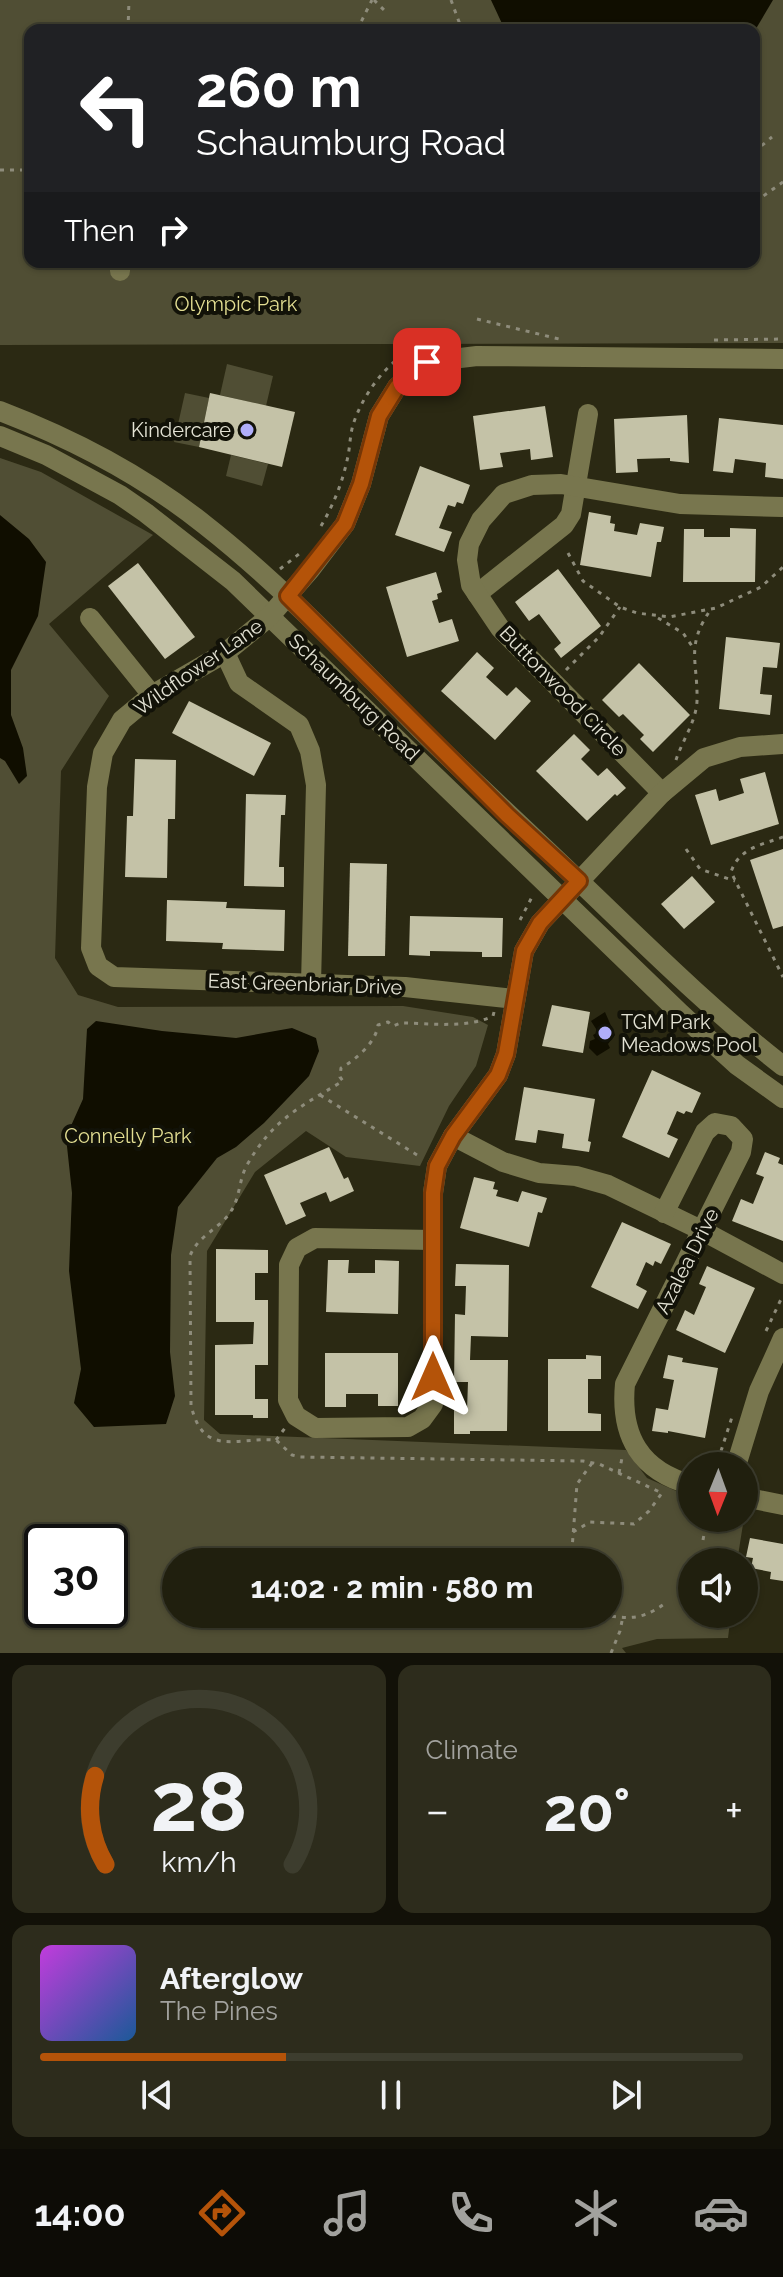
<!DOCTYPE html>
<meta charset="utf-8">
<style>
body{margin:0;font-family:Raleway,sans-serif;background:#2d2c1c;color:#f1f3f6;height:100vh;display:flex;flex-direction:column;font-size:30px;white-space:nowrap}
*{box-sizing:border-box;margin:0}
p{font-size:26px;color:#a2a29e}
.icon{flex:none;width:44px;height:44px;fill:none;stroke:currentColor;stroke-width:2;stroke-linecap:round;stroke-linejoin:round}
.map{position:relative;height:1653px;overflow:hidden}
.details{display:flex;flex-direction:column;gap:12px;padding:12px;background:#121108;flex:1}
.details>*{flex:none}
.hud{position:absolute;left:24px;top:24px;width:736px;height:244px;border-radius:16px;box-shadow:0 2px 6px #0004,0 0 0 2px #3d3d2e;background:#202124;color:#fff;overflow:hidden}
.needle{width:52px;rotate:181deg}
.controls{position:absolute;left:678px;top:1452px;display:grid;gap:16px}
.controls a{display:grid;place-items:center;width:80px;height:80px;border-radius:50%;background:#201f0e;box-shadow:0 2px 6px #0004,0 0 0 2px #3d3d2e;font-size:40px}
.speed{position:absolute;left:24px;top:1524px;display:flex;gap:16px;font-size:40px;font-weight:700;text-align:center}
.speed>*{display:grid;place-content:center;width:104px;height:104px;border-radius:50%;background:#201f0e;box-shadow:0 2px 6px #0004,0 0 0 2px #3d3d2e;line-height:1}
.speed .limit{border:4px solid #111;border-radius:12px;background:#fff;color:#111}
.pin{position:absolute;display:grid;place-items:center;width:68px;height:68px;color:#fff;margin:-34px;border-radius:16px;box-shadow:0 4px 12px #0006}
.me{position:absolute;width:88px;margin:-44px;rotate:0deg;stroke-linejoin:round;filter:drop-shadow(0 0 6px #0008)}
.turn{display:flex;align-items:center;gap:28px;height:168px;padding:0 40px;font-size:36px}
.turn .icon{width:104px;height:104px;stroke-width:2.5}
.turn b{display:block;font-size:56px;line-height:68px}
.then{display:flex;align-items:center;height:76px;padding:0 40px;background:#0003;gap:16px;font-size:30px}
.big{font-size:60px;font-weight:700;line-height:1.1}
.details .widget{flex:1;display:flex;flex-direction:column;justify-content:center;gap:12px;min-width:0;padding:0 28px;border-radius:16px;background:#2d2c1c}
.details .dial{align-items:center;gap:0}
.dial svg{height:208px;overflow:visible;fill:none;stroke:#3d3d2e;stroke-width:7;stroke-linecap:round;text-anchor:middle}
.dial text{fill:#f1f3f6;stroke:none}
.song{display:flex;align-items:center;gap:24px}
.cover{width:96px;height:96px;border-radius:12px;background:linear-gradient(135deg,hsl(290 70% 55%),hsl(210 70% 35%))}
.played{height:8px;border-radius:4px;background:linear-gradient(90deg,#b45309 35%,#3d3d2e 35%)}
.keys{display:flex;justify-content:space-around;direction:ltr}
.heat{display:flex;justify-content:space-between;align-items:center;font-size:44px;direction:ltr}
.details .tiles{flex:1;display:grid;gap:12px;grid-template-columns:1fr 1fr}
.widget:last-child{grid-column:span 2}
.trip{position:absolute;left:162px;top:1548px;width:460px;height:80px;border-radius:40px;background:#201f0e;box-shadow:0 2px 6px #0004,0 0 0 2px #3d3d2e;font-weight:700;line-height:80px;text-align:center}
.tabs{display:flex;height:128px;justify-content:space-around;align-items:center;background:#0d0c06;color:#a2a29e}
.tabs .icon{width:56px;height:56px}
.tabs .selected{color:#b45309}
.tabs b{font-size:36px;color:#f1f3f6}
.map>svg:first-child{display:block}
.green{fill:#504e34;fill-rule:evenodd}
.water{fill:#100e00}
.building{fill:#c4c2a7}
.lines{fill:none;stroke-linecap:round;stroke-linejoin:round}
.path{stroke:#8e8c7b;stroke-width:3;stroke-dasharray:4 6;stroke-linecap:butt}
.minor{stroke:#78764e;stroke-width:20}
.route-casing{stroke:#753606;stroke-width:20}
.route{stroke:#b45309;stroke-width:14}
.poi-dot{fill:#b0aefa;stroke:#121208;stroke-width:3}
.labels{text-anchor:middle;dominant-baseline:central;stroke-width:8;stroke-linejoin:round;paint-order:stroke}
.park-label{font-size:20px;fill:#e3de92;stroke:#121208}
.poi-label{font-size:20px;fill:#e3e2d4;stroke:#121208;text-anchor:end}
.street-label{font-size:20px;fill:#e3e2d4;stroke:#121208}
</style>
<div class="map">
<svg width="783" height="1653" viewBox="0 0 783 1653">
<rect width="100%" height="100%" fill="#2b2913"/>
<!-- green -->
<g class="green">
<path d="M 0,0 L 783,0 L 783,343 L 0,345 ZM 30,30 L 754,30 L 754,262 L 30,262 Z"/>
<polygon points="227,364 273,376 266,406 220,395"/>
<polygon points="185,393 209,398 199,447 174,442"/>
<polygon points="231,455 268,464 262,486 226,476"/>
<path d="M 0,458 L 41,472 L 153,535 L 49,624 L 109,696 L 61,771 L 55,958 L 78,995 L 118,1007 L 403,1006 L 473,1017 L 488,1025 L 476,1066 L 449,1106 L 420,1166 L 346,1157 L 306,1131 L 255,1172 L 207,1251 L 204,1420 L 220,1434 L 626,1450 L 647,1478 L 692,1498 L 692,1518 L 744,1518 L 737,1562 L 692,1562 L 692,1614 L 731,1614 L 728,1638 L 657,1639 L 622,1648 L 626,1653 L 0,1653 ZM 42,1542 L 110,1542 L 110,1610 L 42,1610 ZM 176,1562 L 608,1562 L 608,1614 L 176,1614 Z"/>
</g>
<!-- water -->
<g class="water">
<polygon points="491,0 773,0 754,32 505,30"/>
<polygon points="0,515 29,539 46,562 38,616 11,670 11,715 23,748 27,776 19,784 5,761 0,758"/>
<polygon points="605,1012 615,1035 608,1044 610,1048 597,1056 589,1048 590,1041 595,1039 593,1035 598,1032 591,1021"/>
<polygon points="96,1021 162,1031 236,1038 292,1028 316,1038 319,1051 309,1076 264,1123 236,1147 217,1158 178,1207 171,1255 170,1352 175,1396 166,1424 94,1427 74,1403 81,1369 69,1271 72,1193 66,1137 83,1099 87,1029"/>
</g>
<!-- building -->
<g class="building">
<polygon points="210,393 295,412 282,467 199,447"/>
<polygon points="545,406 553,457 531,460 530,449 500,453 503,467 480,470 473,416"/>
<polygon points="687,415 689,463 670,461 670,458 637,459 638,472 616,473 614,419"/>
<polygon points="719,418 783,425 783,479 765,477 766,463 735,459 733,473 713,471"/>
<polygon points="420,466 470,485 463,504 457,502 455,507 448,505 439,528 452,532 444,552 395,535"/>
<polygon points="589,512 611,516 610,523 615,524 614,531 637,535 640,523 664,527 661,542 657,542 651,577 580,565"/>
<polygon points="730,528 756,529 755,582 683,582 684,529 704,529 704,537 730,537"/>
<polygon points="138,563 195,637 165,659 108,586"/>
<polygon points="558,569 601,626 561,658 554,649 561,643 539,614 529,621 515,602"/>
<polygon points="436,572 442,592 437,594 438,599 432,601 439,623 452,619 459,641 407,657 386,587"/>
<polygon points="726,637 780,643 777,668 763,667 760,694 772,695 770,715 719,709"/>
<polygon points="477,652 494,668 486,677 507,696 516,687 531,701 495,740 441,691"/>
<polygon points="639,663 690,715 653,752 640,739 644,735 623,714 619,717 602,700"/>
<polygon points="189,701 271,743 254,776 172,733"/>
<polygon points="574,734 590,750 581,759 598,776 607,768 626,788 617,796 615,794 587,821 536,771"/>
<polygon points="135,759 176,760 175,819 168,819 167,878 125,877 127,816 133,816"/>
<polygon points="765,772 779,824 711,845 695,795 716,789 719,801 744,793 740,779"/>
<polygon points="246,794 286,795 285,815 281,815 279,867 284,867 284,887 244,886"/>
<polygon points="783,849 783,926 773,929 750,860"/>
<polygon points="350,863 387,864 385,956 348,956"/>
<polygon points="692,876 715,902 684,929 661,904"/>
<polygon points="167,900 227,902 226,908 285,910 284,951 222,949 223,943 166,941"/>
<polygon points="410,916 503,918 502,957 482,957 482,952 430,951 430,956 409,955"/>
<polygon points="552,1005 590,1012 583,1053 542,1046"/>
<polygon points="652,1070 701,1093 692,1113 686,1111 684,1114 677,1111 667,1134 678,1139 669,1158 622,1137"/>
<polygon points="524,1087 595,1099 588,1141 591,1142 589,1152 562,1148 564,1134 538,1130 536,1143 515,1140"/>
<polygon points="329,1147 344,1179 348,1177 354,1191 330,1202 326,1192 300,1203 306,1216 286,1225 264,1175"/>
<polygon points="765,1152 780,1158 778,1163 783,1165 783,1241 732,1221 741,1199 753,1204 764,1177 756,1174"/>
<polygon points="474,1177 495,1182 493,1189 498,1190 496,1196 518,1202 522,1191 547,1198 542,1213 538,1212 529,1247 460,1228"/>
<polygon points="622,1222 671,1244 661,1264 655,1261 653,1266 646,1262 636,1285 647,1291 638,1309 591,1287"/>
<polygon points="216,1249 268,1250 268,1273 255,1273 255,1300 268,1300 268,1365 255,1365 255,1399 268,1399 268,1418 253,1418 253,1415 215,1415 215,1345 253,1344 254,1322 216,1322"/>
<polygon points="328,1260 349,1260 348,1273 375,1273 375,1260 399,1261 398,1314 326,1312"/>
<polygon points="456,1264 509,1265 508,1337 471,1336 470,1360 508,1360 507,1431 470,1431 470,1434 454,1434 454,1409 467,1410 468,1382 454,1382 455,1314 465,1315 466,1286 455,1286"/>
<polygon points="707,1266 755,1288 725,1353 676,1330 685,1310 694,1315 706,1287 699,1284"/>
<polygon points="325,1353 398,1353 398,1406 378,1406 378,1394 346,1394 346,1407 325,1407"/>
<polygon points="586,1355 601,1356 601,1379 588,1379 588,1413 601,1414 601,1431 548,1431 548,1359 586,1359"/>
<polygon points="668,1355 683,1358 682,1362 718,1368 705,1438 668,1431 668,1433 652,1431 656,1408 668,1410 674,1380 663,1378"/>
<polygon points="750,1538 783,1544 783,1581 770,1579 771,1572 751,1568 753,1558 746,1557"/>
</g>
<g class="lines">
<!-- path -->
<g class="path">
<polyline points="374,0 386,12"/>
<polyline points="451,0 462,30"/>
<polyline points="128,30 129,0"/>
<polyline points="357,30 372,0"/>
<polyline points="754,152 772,137"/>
<polyline points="0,170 30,170"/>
<polyline points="754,198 762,197 783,182"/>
<polyline points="477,319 559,339"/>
<polyline points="714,340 783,339"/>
<path d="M 321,526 C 334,504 343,481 348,456 C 350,446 350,435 353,425 C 362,396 387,360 415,349"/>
<polyline points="568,553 583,581 620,607 637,613 669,617 716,608 761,587 783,567"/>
<polyline points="280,569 299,554"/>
<polyline points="658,618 683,633 694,649"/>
<polyline points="566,670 599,637 620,607"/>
<path d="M 676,760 C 682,741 696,722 697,701 C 698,660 685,647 711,609"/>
<path d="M 783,837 C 761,845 739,848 731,872 L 783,977"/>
<polyline points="686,849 700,869 735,881"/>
<polyline points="520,920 533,895"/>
<path d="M 494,1012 L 493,1016 C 466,1029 430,1023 401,1023 L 393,1026 L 388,1022 L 378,1025 C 376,1043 355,1060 341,1068 L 340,1077 L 343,1081 C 300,1107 273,1119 247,1165 C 239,1179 240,1198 231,1211 C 220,1229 198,1235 190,1256 L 191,1405 C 203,1458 236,1437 276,1440 L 292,1455 L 300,1457 L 583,1461 L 599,1464 L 662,1493"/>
<polyline points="320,1095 422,1158"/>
<polyline points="766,1331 783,1295"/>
<polyline points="276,1440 285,1428"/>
<polyline points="721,1451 732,1417"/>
<polyline points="619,1473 622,1458"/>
<polyline points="573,1532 590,1522 634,1524 649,1511 662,1493"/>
<polyline points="703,1540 707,1518"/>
<polyline points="571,1562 577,1484 592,1463"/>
<path d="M 592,1614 C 627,1617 637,1624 667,1602"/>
<polyline points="611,1653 620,1631 623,1616"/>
</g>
<!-- minor -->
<g class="minor">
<polyline points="120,271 120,262"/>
<path d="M 0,411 C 73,439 144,476 205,525 C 284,587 353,661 424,733 C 476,784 529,833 581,883 C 647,946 711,1010 783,1066"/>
<polyline points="0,436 46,455 120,495 146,513 233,581 681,1014 737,1065 783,1098"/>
<polyline points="477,594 564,525 571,514 588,414"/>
<polyline points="90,618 152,695"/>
<polyline points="225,653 239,683 299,725 310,751 316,785 311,983"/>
<polyline points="662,793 500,628 471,585 467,560 469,544 481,520 504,494 532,485 561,484 680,504 783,507"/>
<polyline points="515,999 405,987 114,977 98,966 91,948 97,787 103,753 122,720 152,695 225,653 269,617 310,570 345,524 361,484 379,416 397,387 427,362 477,356 783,359"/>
<polyline points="453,1136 503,1162 539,1173 576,1176 608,1185 703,1231 783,1274"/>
<path d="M 664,1213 L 705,1132 L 715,1123 L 731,1126 L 743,1139 L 741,1152 L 625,1384 C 620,1436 640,1471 692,1485"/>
<polyline points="433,1240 315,1238 297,1248 289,1265 288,1400 296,1416 315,1428 408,1427 422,1419 433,1404 433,1193 437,1166 453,1136 498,1075 506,1054 524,951 540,923 662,793 704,758 740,747 783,744"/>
<polyline points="736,1466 759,1391 783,1338"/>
<polyline points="744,1497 783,1505"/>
</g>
</g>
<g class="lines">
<!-- route casing -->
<g class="route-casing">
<polyline id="route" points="427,362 397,387 379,416 361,484 345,524 288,596 507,815 579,881 540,923 524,951 506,1054 498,1075 453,1136 437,1166 433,1193 433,1377"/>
</g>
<!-- route -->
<use href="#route" class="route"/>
</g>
<!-- markers -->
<g class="poi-dot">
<circle cx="247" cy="430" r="8"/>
<circle cx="605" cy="1033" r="8"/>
</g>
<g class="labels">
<!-- park labels -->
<g class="park-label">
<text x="236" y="304">Olympic Park</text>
<text x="128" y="1136">Connelly Park</text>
</g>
<!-- poi labels -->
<g class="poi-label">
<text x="231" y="430">Kindercare</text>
<text x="621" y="1022" text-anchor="start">TGM Park<tspan x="621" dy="23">Meadows Pool</tspan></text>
</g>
<!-- street labels -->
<g class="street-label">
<text transform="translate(198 667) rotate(-35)">Wildflower Lane</text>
<text transform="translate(563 691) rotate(46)">Buttonwood Circle</text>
<text transform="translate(354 697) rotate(44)">Schaumburg Road</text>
<text transform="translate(305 984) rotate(2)">East Greenbriar Drive</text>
<text transform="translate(687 1261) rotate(-63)">Azalea Drive</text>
</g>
</g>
</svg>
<div class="controls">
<a><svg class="needle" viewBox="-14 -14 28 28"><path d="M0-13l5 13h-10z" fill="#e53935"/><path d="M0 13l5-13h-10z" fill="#a2a29e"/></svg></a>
<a><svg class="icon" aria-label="sound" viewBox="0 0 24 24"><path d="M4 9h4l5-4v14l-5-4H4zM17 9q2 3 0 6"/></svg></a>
</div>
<div class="speed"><div class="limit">30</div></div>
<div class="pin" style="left:427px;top:362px;background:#d93025"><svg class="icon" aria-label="arrive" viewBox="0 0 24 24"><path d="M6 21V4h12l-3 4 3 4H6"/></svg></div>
<svg class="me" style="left:433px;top:1377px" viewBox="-20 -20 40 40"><path d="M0-17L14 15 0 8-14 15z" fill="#b45309" stroke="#fff" stroke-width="4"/></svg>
<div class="trip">14:02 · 2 min · 580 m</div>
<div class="hud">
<div class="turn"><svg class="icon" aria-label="left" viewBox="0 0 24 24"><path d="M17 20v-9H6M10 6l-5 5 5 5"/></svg><div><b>260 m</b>Schaumburg Road</div></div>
<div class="then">Then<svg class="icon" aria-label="right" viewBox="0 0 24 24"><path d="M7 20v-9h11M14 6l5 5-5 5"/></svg></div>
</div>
</div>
<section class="details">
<div class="tiles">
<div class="widget dial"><svg viewBox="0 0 100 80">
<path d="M14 69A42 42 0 1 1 86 69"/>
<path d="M14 69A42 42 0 0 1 10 35" stroke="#b45309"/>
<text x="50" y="56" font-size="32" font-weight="700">28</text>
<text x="50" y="72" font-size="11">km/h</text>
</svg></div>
<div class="widget"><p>Climate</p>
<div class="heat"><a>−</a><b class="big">20°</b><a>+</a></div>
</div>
<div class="widget">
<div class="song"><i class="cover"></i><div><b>Afterglow</b><p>The Pines</p></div></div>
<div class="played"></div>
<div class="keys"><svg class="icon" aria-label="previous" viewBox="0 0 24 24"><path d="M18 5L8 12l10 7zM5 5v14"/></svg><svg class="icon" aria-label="pause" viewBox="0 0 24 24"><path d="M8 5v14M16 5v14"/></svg><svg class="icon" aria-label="next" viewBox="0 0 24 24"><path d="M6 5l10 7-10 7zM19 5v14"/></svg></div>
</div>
</div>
</section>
<nav class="tabs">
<b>14:00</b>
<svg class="icon selected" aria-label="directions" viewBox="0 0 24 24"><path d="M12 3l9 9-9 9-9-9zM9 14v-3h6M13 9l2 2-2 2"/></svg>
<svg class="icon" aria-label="music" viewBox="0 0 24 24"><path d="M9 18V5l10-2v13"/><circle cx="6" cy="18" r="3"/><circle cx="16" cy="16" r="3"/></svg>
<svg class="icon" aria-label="phone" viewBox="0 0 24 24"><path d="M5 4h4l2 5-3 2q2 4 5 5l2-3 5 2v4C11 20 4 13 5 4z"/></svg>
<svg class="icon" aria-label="climate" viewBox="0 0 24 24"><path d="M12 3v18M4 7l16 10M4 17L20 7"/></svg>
<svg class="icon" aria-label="car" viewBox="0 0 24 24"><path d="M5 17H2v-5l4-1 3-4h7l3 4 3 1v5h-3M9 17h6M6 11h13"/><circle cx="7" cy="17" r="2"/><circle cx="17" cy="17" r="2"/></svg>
</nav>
